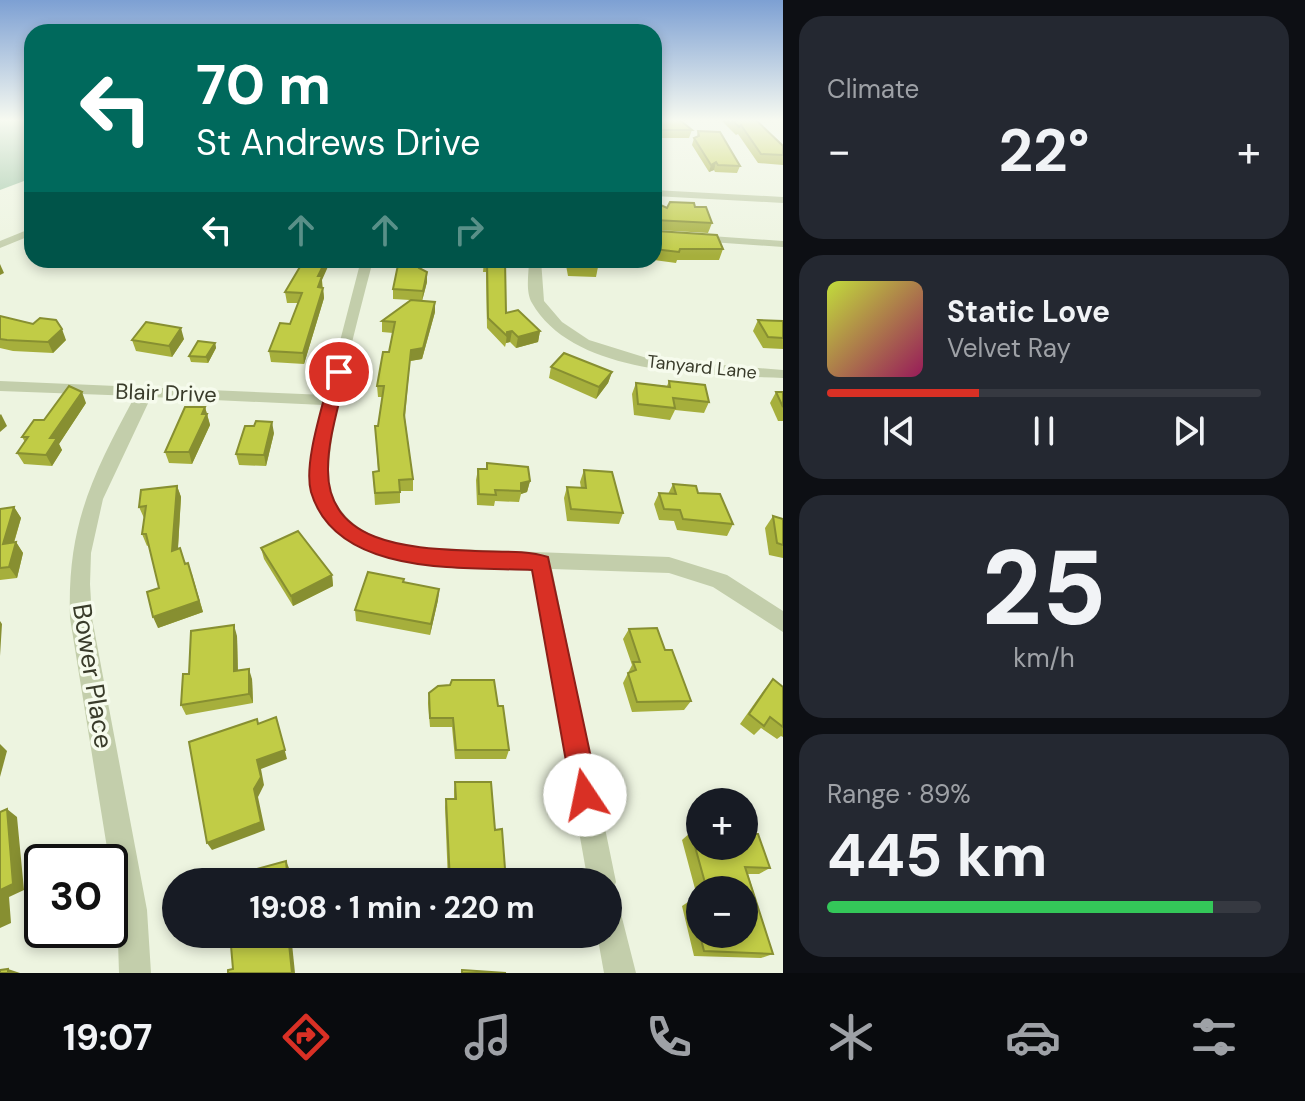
<!DOCTYPE html>
<meta charset="utf-8">
<style>
body{margin:0;font-family:"DM Sans",sans-serif;background:#242831;color:#f1f3f6;height:100vh;display:flex;flex-direction:column;font-size:30px;white-space:nowrap}
*{box-sizing:border-box;margin:0}
p{font-size:26px;color:#9ea1a6}
.icon{flex:none;width:44px;height:44px;fill:none;stroke:currentColor;stroke-width:2;stroke-linecap:round;stroke-linejoin:round}
.map{position:relative;flex:1;overflow:hidden}
.sheet{display:flex;flex-direction:column;gap:16px;padding:16px;background:#0d0f14;width:522px}
.sheet>*{flex:none}
.banner{position:absolute;left:24px;top:24px;width:638px;height:244px;border-radius:24px;box-shadow:0 4px 12px #0003;background:#00695c;color:#fff;overflow:hidden}
.buttons{position:absolute;left:686px;top:788px;display:grid;gap:16px}
.buttons a{display:grid;place-items:center;width:72px;height:72px;border-radius:50%;background:#171b24;box-shadow:0 4px 12px #0003;font-size:40px}
.speed{position:absolute;left:24px;top:844px;display:flex;gap:16px;font-size:40px;font-weight:700;text-align:center}
.speed>*{display:grid;place-content:center;width:104px;height:104px;border-radius:50%;background:#171b24;box-shadow:0 4px 12px #0003;line-height:1}
.speed .limit{border:4px solid #111;border-radius:12px;background:#fff;color:#111}
.pin{position:absolute;display:grid;place-items:center;width:68px;height:68px;color:#fff;margin:-34px;border:4px solid #fff;border-radius:50%;box-shadow:0 2px 8px #0007}
.me{position:absolute;width:88px;margin:-44px;rotate:349deg;stroke-linejoin:round;filter:drop-shadow(0 0 6px #0008)}
.turn{display:flex;align-items:center;gap:28px;height:168px;padding:0 40px;font-size:36px}
.turn .icon{width:104px;height:104px;stroke-width:2.5}
.turn b{display:block;font-size:56px;line-height:68px}
.lanes{display:flex;align-items:center;height:76px;padding:0 40px;background:#0003;justify-content:center;gap:40px;direction:ltr}
.lanes .off{opacity:.35}
.big{font-size:60px;font-weight:700;line-height:1.1}
.sheet .widget{flex:1;display:flex;flex-direction:column;justify-content:center;gap:12px;min-width:0;padding:0 28px;border-radius:24px;background:#242831}
.sheet .dial{align-items:center;gap:0}
.dial b{font-size:104px;line-height:1}
.song{display:flex;align-items:center;gap:24px}
.cover{width:96px;height:96px;border-radius:12px;background:linear-gradient(135deg,hsl(70 70% 55%),hsl(330 70% 35%))}
.played{height:8px;border-radius:4px;background:linear-gradient(90deg,#d93025 35%,#363941 35%)}
.keys{display:flex;justify-content:space-around;direction:ltr}
.heat{display:flex;justify-content:space-between;align-items:center;font-size:44px;direction:ltr}
.charge{height:12px;border-radius:6px;background:linear-gradient(90deg,#34c759 89%,#363941 0)}
.trip{position:absolute;left:162px;top:868px;width:460px;height:80px;border-radius:40px;background:#171b24;box-shadow:0 4px 12px #0003;font-weight:700;line-height:80px;text-align:center}
.dock{display:flex;height:128px;justify-content:space-around;align-items:center;background:#090b0e;color:#9ea1a6}
.dock .icon{width:56px;height:56px}
.dock .current{color:#d93025}
.dock b{font-size:36px;color:#f1f3f6}
main{display:flex;flex:1;min-height:0}
.map>svg:first-child{display:block}
.green{fill:#9ec5a5}
.lines{fill:none;stroke-linecap:round;stroke-linejoin:round}
.street{fill:#c3ceab;fill-rule:evenodd}
.wall{fill:#a6af3c;fill-rule:evenodd}
.shaded-wall{fill:#878f31}
.building{fill:#c1cc46;stroke:#878f31;stroke-width:2}
.route{fill:#d93025;stroke:#8d1f18;stroke-width:2}
.labels{text-anchor:middle;dominant-baseline:central;stroke-width:7;stroke-linejoin:round;paint-order:stroke}
.far-street-label{font-size:18px;fill:#393b2a;stroke:#f6fbed}
.street-label{font-size:22px;fill:#393b2a;stroke:#f6fbed}
.near-street-label{font-size:26px;fill:#393b2a;stroke:#f6fbed}
</style>
<main>
<div class="map">
<svg width="783" height="973" viewBox="0 0 783 973">
<rect width="100%" height="100%" fill="#edf4e0"/>
<!-- green -->
<polygon class="green" points="0,120 32,120 32,178 0,190"/>
<g class="lines">
<!-- street -->
<g class="street">
<polygon points="654,190 783,197 783,203 654,196"/>
<polygon points="32,228 32,235 0,248 0,241"/>
<polygon points="654,232 783,241 783,247 654,238"/>
<path d="M 361,260 L 373,260 C 363,301 317,464 332,495 C 346,526 372,537 403,547 L 669,557 L 727,575 L 783,611 L 783,632 L 713,587 L 669,573 L 552,569 L 616,882 L 612,892 L 608,894 L 608,882 L 588,882 L 532,568 C 465,565 361,578 323,511 C 319,504 313,497 312,489 C 306,462 318,431 323,405 L 151,397 L 103,499 L 91,553 L 90,584 L 92,618 L 147,910 L 151,973 L 119,973 L 117,910 L 70,618 C 67,525 92,476 135,396 L 0,391 L 0,381 L 326,395 Z"/>
<path d="M 529,260 L 541,260 L 544,301 L 562,322 L 589,340 L 650,359 L 783,370 L 783,378 C 709,375 574,377 532,303 C 525,291 529,273 529,260 Z"/>
<polygon points="608,897 618,902 636,973 604,973 597,934 608,934"/>
</g>
</g>
<!-- wall -->
<g class="wall">
<polygon points="654,120 692,130 689,138 654,138"/>
<polygon points="721,120 756,120 783,146 783,165 758,163 738,134 736,135"/>
<polygon points="698,131 740,166 737,173 715,172 714,170 709,172 692,145 694,138 697,137"/>
<polygon points="654,202 667,208 695,207 712,223 708,233 657,230 657,231 723,249 719,260 677,260 676,263 654,260"/>
<polygon points="399,260 423,260 421,269 427,282 422,301 435,302 435,312 422,359 410,361 405,418 413,479 413,491 400,491 400,503 375,505 373,472 378,471 375,426 378,426 382,397 378,397 377,386 389,352 393,333 382,332 382,321 410,300 393,299 393,289"/>
<polygon points="484,260 505,260 506,313 540,331 538,342 516,348 510,342 506,343 505,347 487,328 486,272 483,272"/>
<polygon points="565,260 596,260 598,267 596,277 568,276"/>
<polygon points="322,280 324,298 304,364 271,362 269,351 290,324 298,303 287,303 285,292"/>
<polygon points="0,316 66,340 53,353 13,351 0,348"/>
<polygon points="758,320 783,321 783,349 763,348 753,331"/>
<polygon points="184,339 172,357 136,351 132,340"/>
<polygon points="215,343 216,348 208,363 191,362 189,356"/>
<polygon points="551,367 612,372 608,383 596,399 549,378"/>
<polygon points="669,381 709,402 704,413 675,410 670,420 634,415 632,394 636,383 667,386"/>
<polygon points="776,392 783,392 783,421 778,421 770,403"/>
<polygon points="86,403 59,444 62,450 52,466 24,464 17,453 25,442 22,437 44,420"/>
<polygon points="205,407 210,425 192,464 169,463 165,452"/>
<polygon points="274,433 266,466 239,465 236,454"/>
<polygon points="487,463 530,481 527,492 521,494 519,502 495,501 494,506 477,505 476,480 478,469 486,469"/>
<polygon points="584,470 623,513 619,524 567,521 564,498 567,487 581,488 580,482"/>
<polygon points="673,484 698,493 733,524 727,536 677,530 674,521 659,520 654,504 659,493 668,494"/>
<polygon points="177,486 181,497 178,549 192,574 203,612 158,628 159,588 149,545 147,546 142,534 144,518 139,507"/>
<polygon points="14,507 21,518 14,543 16,542 23,553 17,578 0,580 0,509"/>
<polygon points="773,516 783,519 783,558 769,555 765,528"/>
<polygon points="261,548 332,575 333,586 293,606 264,559"/>
<polygon points="404,579 404,582 439,589 438,600 430,635 356,621 355,610"/>
<polygon points="629,629 665,650 691,701 684,710 632,712 623,683 632,665 623,639"/>
<polygon points="237,636 238,671 252,679 253,703 186,715 181,705 189,674"/>
<polygon points="773,679 783,687 783,737 781,736 777,739 761,728 754,735 740,724 764,690"/>
<polygon points="429,693 498,706 509,750 506,759 455,759 452,727 430,727 428,703"/>
<polygon points="455,782 495,830 506,882 448,882 445,807 446,799 454,799 454,790"/>
<path d="M 691,832 L 770,868 L 759,874 L 748,874 L 773,954 L 761,958 L 694,956 L 682,906 L 691,900 L 698,900 L 682,840 ZM 700,890 L 744,890 L 700,934 Z"/>
</g>
<!-- shaded-wall -->
<g class="shaded-wall">
<polygon points="716,162 714,170 709,172 711,165"/>
<polygon points="326,260 331,260 322,280 322,287 318,298 318,276"/>
<polygon points="0,264 4,273 0,275"/>
<polygon points="427,272 427,282 422,301 423,291"/>
<polygon points="323,288 324,298 304,364 303,353"/>
<polygon points="435,302 435,312 422,359 410,361 404,426 411,350"/>
<polygon points="181,328 184,339 172,357 169,346"/>
<polygon points="62,329 66,340 53,353 48,342"/>
<polygon points="512,331 510,342 506,343 507,332"/>
<polygon points="540,331 538,342 516,348 518,337"/>
<polygon points="215,343 216,348 208,363 206,357"/>
<polygon points="612,372 608,383 596,399 599,387"/>
<polygon points="82,392 86,403 59,444 62,450 52,466 46,455 50,438"/>
<polygon points="205,407 210,425 192,464 189,452"/>
<polygon points="1,414 7,426 0,432 0,415"/>
<polygon points="272,422 274,433 266,466 264,455"/>
<polygon points="530,481 527,492 521,494 521,483"/>
<polygon points="177,486 181,497 177,562 172,551"/>
<polygon points="14,507 21,518 10,555 3,544"/>
<polygon points="16,542 23,553 17,578 9,567"/>
<polygon points="188,563 203,612 158,628 153,617"/>
<polygon points="332,575 333,586 293,606 291,596"/>
<polygon points="439,589 438,600 430,635 431,624"/>
<polygon points="0,621 2,624 0,656"/>
<polygon points="234,625 237,636 238,681 234,671"/>
<polygon points="249,669 252,679 253,703 249,694"/>
<polygon points="276,717 287,759 261,769 264,785 258,797 265,830 212,850 207,843 254,789 257,760"/>
<polygon points="0,744 7,751 0,777"/>
<polygon points="7,809 17,817 24,890 9,897 11,923 0,928 0,890"/>
<polygon points="286,861 289,868 290,882 288,882"/>
<polygon points="288,934 291,934 295,973 292,973"/>
<polygon points="8,969 20,973 8,973"/>
</g>
<!-- building -->
<g class="building">
<polygon points="654,120 680,120 692,130 654,130"/>
<polygon points="732,120 756,120 783,146 783,155 761,154 741,125 739,127"/>
<polygon points="698,131 720,132 740,166 718,165 716,162 711,165 694,138 699,136"/>
<polygon points="654,202 667,208 670,202 694,203 695,207 706,207 712,223 655,220 657,231 717,235 723,249 680,249 679,252 654,249"/>
<polygon points="304,260 326,260 318,276 322,276 318,287 323,288 303,353 269,351 280,323 290,324 302,293 285,292"/>
<polygon points="399,260 421,260 419,268 427,272 423,291 393,289"/>
<polygon points="485,260 505,260 506,313 518,310 540,331 518,337 512,331 507,332 507,336 488,318 487,262 484,262"/>
<polygon points="569,260 596,260 598,267 570,266"/>
<polygon points="411,300 435,302 423,348 411,350 404,415 413,479 399,480 400,492 375,493 373,472 379,471 375,426 378,426 384,386 377,386 383,352 389,352 395,322 382,321"/>
<polygon points="0,316 33,324 40,318 56,320 62,329 48,342 7,340 0,339"/>
<polygon points="758,320 783,321 783,338 768,337"/>
<polygon points="146,322 181,328 169,346 132,340"/>
<polygon points="198,341 215,343 206,357 189,356"/>
<polygon points="564,353 612,372 599,387 551,367"/>
<polygon points="669,381 705,385 709,402 673,398 675,408 638,404 636,383 670,387"/>
<polygon points="69,386 82,392 50,438 57,438 46,455 17,453 28,437 22,437 34,420 44,420"/>
<polygon points="776,392 783,392 783,407"/>
<polygon points="185,407 205,407 202,414 207,414 189,452 165,452"/>
<polygon points="256,421 272,422 264,455 236,454 245,426 254,426"/>
<polygon points="487,463 528,467 530,481 521,483 521,491 495,490 496,495 479,494 478,469 487,469"/>
<polygon points="584,470 612,472 623,513 571,509 567,487 586,488"/>
<polygon points="673,484 696,486 698,493 720,494 733,524 683,519 680,510 664,509 659,493 676,494"/>
<polygon points="177,486 172,551 180,548 185,564 188,563 199,601 153,617 147,592 159,588 146,534 142,534 146,506 139,507 141,490"/>
<polygon points="14,507 3,544 16,542 9,567 0,568 0,509"/>
<polygon points="773,516 783,519 783,545 777,543"/>
<polygon points="298,531 332,575 291,596 261,548"/>
<polygon points="368,572 404,579 403,582 439,589 431,624 355,610"/>
<polygon points="234,625 234,671 249,669 249,694 181,705 183,674 189,674 191,631"/>
<polygon points="657,628 665,650 672,650 691,701 637,702 628,673 636,670 633,662 640,662 629,629"/>
<polygon points="773,679 783,687 783,727 770,717 764,726 749,714"/>
<polygon points="452,680 494,680 498,706 503,706 509,750 456,750 453,718 430,718 429,693 438,686 450,685"/>
<polygon points="276,717 285,750 257,760 261,777 254,789 261,822 207,843 189,742 257,719 258,724"/>
<polygon points="455,782 491,782 495,830 502,829 506,882 450,882 446,799 456,799"/>
<polygon points="7,809 13,884 0,890 0,812"/>
<polygon points="691,832 700,832 700,846 744,846 744,834 758,834 770,868 745,867 773,954 704,951 691,900 700,900 700,934 744,934 744,890 707,890"/>
<polygon points="286,861 288,882 225,882 224,878"/>
<polygon points="230,934 288,934 292,973 228,973 228,970 233,969"/>
<polygon points="8,969 8,973 0,973 0,970"/>
<polygon points="462,970 506,973 462,973"/>
</g>
<!-- sky -->
<linearGradient id="sky" x2="0" y2="1"><stop stop-color="#7da0d3"/><stop offset="0.47" stop-color="#f7faf1"/><stop offset="1" stop-color="#f7faf1" stop-opacity="0"/></linearGradient>
<rect width="783" height="256" fill="url(#sky)"/>
<!-- route -->
<path class="route" d="M 339,367 L 346,372 C 340,403 328,437 328,469 C 327,548 418,548 475,551 C 498,552 526,550 548,557 L 599,795 L 595,804 L 585,808 L 576,804 L 572,795 L 532,570 C 463,567 336,577 311,492 C 303,462 324,403 331,372 Z"/>
<g class="labels">
<!-- far-street labels -->
<g class="far-street-label">
<text transform="translate(702 367) rotate(6)">Tanyard Lane</text>
</g>
<!-- street labels -->
<g class="street-label">
<text transform="translate(166 393) rotate(2)">Blair Drive</text>
</g>
<!-- near-street labels -->
<g class="near-street-label">
<text transform="translate(93 676) rotate(81)">Bower Place</text>
</g>
</g>
</svg>
<div class="buttons">
<a>+</a>
<a>−</a>
</div>
<div class="speed"><div class="limit">30</div></div>
<div class="pin" style="left:339px;top:372px;background:#d93025"><svg class="icon" aria-label="arrive" viewBox="0 0 24 24"><path d="M6 21V4h12l-3 4 3 4H6"/></svg></div>
<svg class="me" style="left:585px;top:795px" viewBox="-20 -20 40 40"><circle r="19" fill="#fff"/><path d="M0-13L10 11 0 6-10 11z" fill="#d93025"/></svg>
<div class="trip">19:08 · 1 min · 220 m</div>
<div class="banner">
<div class="turn"><svg class="icon" aria-label="left" viewBox="0 0 24 24"><path d="M17 20v-9H6M10 6l-5 5 5 5"/></svg><div><b>70 m</b>St Andrews Drive</div></div>
<div class="lanes"><svg class="icon" aria-label="left" viewBox="0 0 24 24"><path d="M17 20v-9H6M10 6l-5 5 5 5"/></svg><svg class="icon off" aria-label="ahead" viewBox="0 0 24 24"><path d="M12 20V5M6 11l6-6 6 6"/></svg><svg class="icon off" aria-label="ahead" viewBox="0 0 24 24"><path d="M12 20V5M6 11l6-6 6 6"/></svg><svg class="icon off" aria-label="right" viewBox="0 0 24 24"><path d="M7 20v-9h11M14 6l5 5-5 5"/></svg></div>
</div>
</div>
<section class="sheet">
<div class="widget"><p>Climate</p>
<div class="heat"><a>−</a><b class="big">22°</b><a>+</a></div>
</div>
<div class="widget">
<div class="song"><i class="cover"></i><div><b>Static Love</b><p>Velvet Ray</p></div></div>
<div class="played"></div>
<div class="keys"><svg class="icon" aria-label="previous" viewBox="0 0 24 24"><path d="M18 5L8 12l10 7zM5 5v14"/></svg><svg class="icon" aria-label="pause" viewBox="0 0 24 24"><path d="M8 5v14M16 5v14"/></svg><svg class="icon" aria-label="next" viewBox="0 0 24 24"><path d="M6 5l10 7-10 7zM19 5v14"/></svg></div>
</div>
<div class="widget dial"><b>25</b><p>km/h</p></div>
<div class="widget"><p>Range · 89%</p><b class="big">445 km</b><div class="charge"></div></div>
</section>
</main>
<nav class="dock">
<b>19:07</b>
<svg class="icon current" aria-label="directions" viewBox="0 0 24 24"><path d="M12 3l9 9-9 9-9-9zM9 14v-3h6M13 9l2 2-2 2"/></svg>
<svg class="icon" aria-label="music" viewBox="0 0 24 24"><path d="M9 18V5l10-2v13"/><circle cx="6" cy="18" r="3"/><circle cx="16" cy="16" r="3"/></svg>
<svg class="icon" aria-label="phone" viewBox="0 0 24 24"><path d="M5 4h4l2 5-3 2q2 4 5 5l2-3 5 2v4C11 20 4 13 5 4z"/></svg>
<svg class="icon" aria-label="climate" viewBox="0 0 24 24"><path d="M12 3v18M4 7l16 10M4 17L20 7"/></svg>
<svg class="icon" aria-label="car" viewBox="0 0 24 24"><path d="M5 17H2v-5l4-1 3-4h7l3 4 3 1v5h-3M9 17h6M6 11h13"/><circle cx="7" cy="17" r="2"/><circle cx="17" cy="17" r="2"/></svg>
<svg class="icon" aria-label="filters" viewBox="0 0 24 24"><path d="M4 7h16M4 17h16"/><circle cx="9" cy="7" r="2"/><circle cx="15" cy="17" r="2"/></svg>
</nav>
